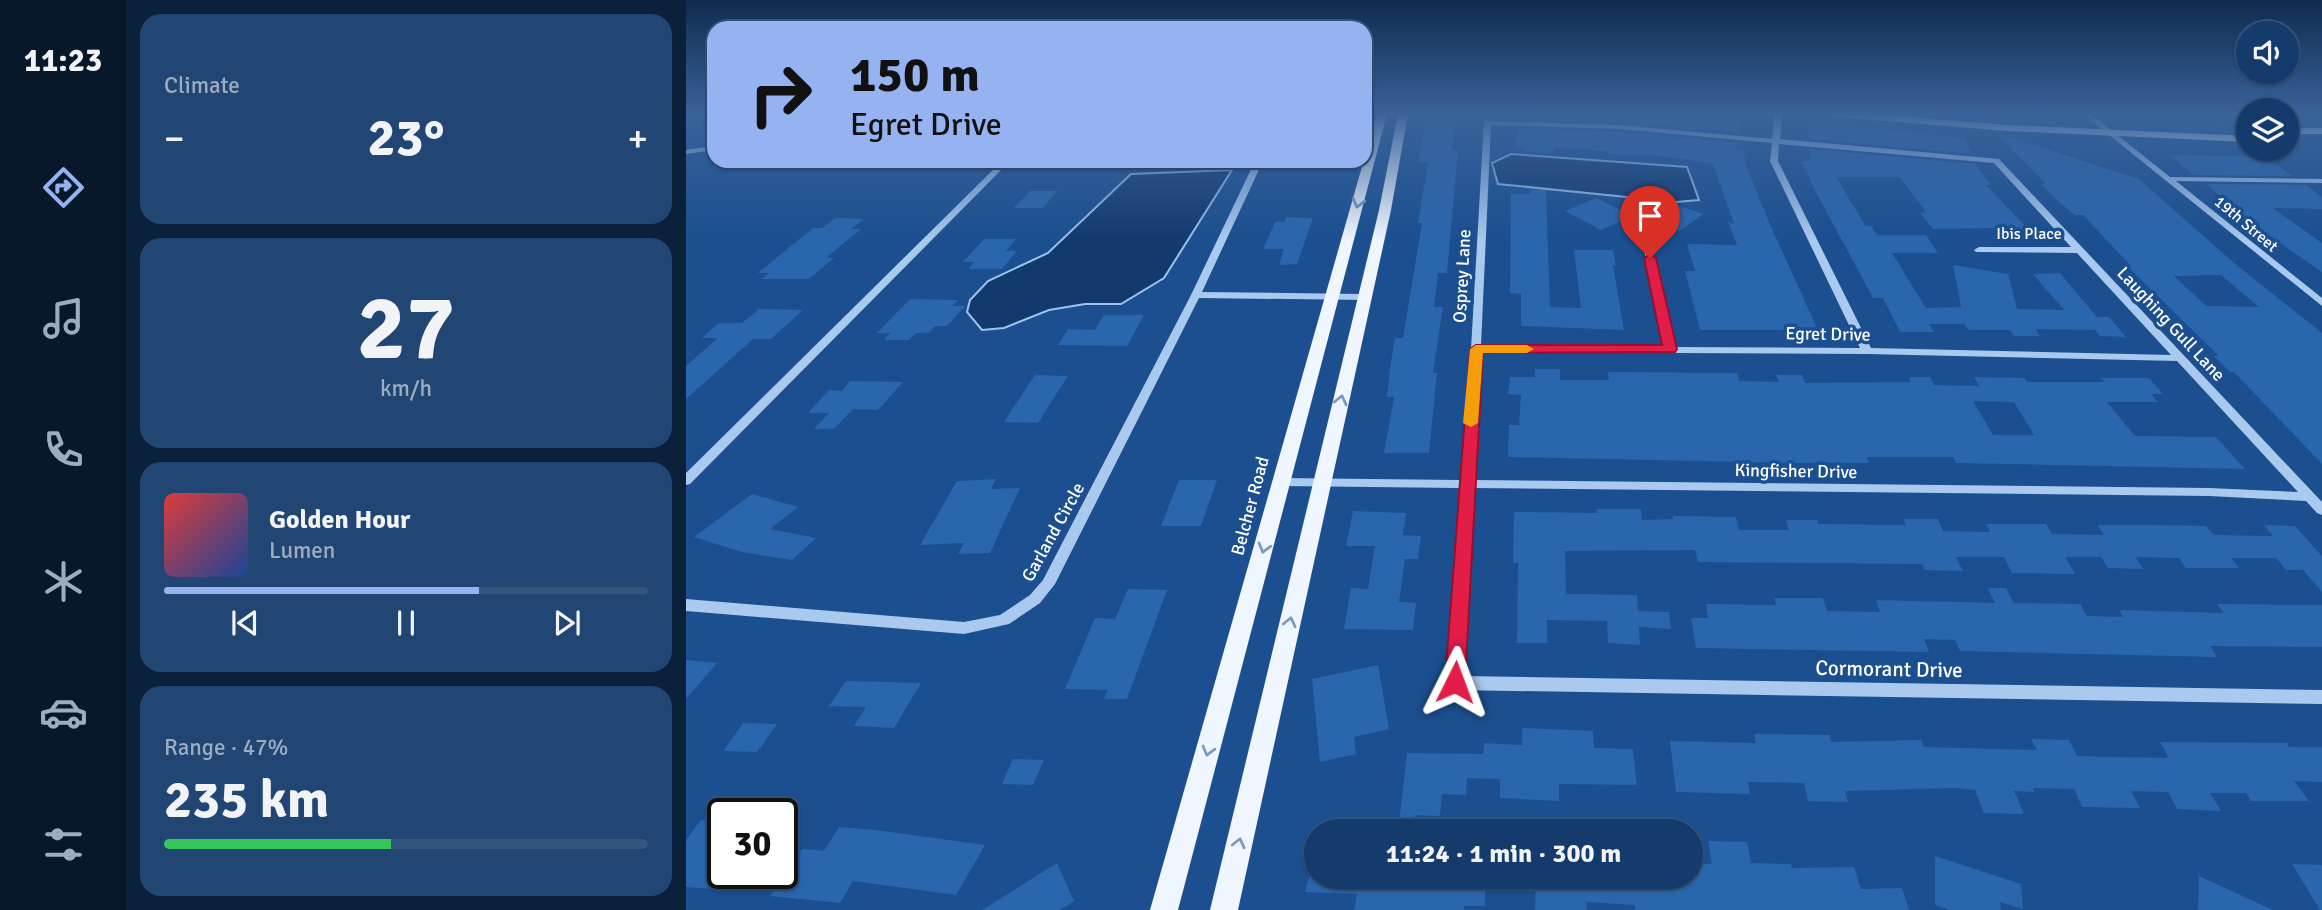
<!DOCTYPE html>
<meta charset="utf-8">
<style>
body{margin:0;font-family:Signika,sans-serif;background:#214673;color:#f1f3f6;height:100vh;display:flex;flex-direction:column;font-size:26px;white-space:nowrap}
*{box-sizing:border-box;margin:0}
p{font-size:23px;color:#9dadc1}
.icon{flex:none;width:38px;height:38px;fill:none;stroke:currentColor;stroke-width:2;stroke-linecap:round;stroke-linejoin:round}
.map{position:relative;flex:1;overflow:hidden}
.sheet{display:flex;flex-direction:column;gap:14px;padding:14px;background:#0b203b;width:560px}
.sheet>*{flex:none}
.hud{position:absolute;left:21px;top:21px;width:665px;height:147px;border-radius:21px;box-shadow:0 2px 5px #0004,0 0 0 2px #33557e;background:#95b2f1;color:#111;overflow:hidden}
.controls{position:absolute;left:1550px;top:21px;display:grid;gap:14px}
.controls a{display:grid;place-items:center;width:63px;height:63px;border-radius:50%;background:#143b6b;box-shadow:0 2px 5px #0004,0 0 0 2px #33557e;font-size:35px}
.speed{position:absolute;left:21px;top:798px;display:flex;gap:14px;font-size:35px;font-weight:700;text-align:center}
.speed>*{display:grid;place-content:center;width:91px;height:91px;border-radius:50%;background:#143b6b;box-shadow:0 2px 5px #0004,0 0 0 2px #33557e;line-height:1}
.speed .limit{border:4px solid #111;border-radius:10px;background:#fff;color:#111}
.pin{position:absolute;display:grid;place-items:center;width:60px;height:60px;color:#fff;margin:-72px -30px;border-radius:50% 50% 50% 0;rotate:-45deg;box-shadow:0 0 7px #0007}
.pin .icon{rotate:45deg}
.me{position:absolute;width:77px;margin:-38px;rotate:3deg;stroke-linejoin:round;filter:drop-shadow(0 0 5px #0008)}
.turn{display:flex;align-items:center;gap:24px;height:147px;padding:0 28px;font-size:32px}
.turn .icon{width:91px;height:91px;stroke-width:2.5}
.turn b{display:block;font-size:49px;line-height:60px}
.big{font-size:52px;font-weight:800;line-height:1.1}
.sheet .card{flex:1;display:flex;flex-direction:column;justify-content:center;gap:10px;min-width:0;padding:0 24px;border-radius:21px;background:#214673}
.sheet .dial{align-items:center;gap:0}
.dial b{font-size:91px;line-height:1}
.song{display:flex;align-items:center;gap:21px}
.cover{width:84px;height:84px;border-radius:10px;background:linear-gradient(135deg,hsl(0 70% 55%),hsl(220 70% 35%))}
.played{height:7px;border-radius:4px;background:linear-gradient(90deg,#95b2f1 65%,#33557e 65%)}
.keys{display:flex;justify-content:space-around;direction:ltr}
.heat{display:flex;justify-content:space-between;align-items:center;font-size:38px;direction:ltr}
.charge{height:10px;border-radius:5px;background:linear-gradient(90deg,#34c759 47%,#33557e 0)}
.trip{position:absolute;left:618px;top:819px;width:399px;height:70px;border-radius:35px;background:#143b6b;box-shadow:0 2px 5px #0004,0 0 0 2px #33557e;font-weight:800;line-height:70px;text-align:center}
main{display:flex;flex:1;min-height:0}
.dock{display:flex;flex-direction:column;width:126px;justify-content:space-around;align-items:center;background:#08182b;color:#9dadc1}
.dock .icon{width:49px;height:49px}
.dock .active{color:#95b2f1}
.dock b{font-size:32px;color:#f1f3f6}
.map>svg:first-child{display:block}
.green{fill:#2461a8}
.water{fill:#123a6d;stroke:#9cc4f0;stroke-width:2}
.building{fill:#2a66ad;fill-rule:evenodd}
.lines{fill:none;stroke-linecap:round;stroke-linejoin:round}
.minor{fill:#a9c9ee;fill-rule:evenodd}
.major{fill:#f0f6ff;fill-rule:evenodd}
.oneway{stroke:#7b9ac1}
.route{fill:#e11d48;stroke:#92132f;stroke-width:2}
.slow{fill:#f59e0b}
.labels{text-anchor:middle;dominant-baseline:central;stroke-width:7;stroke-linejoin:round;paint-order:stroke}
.far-street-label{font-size:16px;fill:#fff;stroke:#1b4f8f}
.street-label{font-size:18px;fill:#fff;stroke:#1b4f8f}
.near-street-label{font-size:21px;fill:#fff;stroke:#1b4f8f}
</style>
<main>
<nav class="dock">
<b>11:23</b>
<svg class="icon active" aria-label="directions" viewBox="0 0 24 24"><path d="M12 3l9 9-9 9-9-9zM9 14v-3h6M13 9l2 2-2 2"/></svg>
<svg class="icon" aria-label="music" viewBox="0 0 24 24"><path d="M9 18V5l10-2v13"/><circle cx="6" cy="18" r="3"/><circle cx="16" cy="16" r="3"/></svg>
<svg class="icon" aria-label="phone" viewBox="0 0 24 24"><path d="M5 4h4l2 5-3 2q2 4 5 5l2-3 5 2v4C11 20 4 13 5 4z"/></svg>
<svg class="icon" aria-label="climate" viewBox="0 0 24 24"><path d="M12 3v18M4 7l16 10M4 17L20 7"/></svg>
<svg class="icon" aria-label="car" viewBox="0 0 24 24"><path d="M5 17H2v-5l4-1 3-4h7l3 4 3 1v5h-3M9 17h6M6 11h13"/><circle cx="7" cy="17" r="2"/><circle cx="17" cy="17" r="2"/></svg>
<svg class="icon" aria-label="filters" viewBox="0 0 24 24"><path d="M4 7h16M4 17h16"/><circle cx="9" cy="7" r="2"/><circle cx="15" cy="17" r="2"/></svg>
</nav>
<section class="sheet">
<div class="card"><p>Climate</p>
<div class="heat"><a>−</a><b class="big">23°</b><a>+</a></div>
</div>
<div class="card dial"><b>27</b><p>km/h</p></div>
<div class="card">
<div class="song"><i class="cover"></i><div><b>Golden Hour</b><p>Lumen</p></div></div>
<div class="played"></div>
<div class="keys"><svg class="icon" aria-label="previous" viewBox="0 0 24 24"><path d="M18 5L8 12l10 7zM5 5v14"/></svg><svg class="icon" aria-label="pause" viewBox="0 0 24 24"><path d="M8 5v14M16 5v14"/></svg><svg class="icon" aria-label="next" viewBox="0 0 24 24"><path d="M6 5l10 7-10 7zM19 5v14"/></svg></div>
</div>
<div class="card"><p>Range · 47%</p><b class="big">235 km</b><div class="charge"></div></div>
</section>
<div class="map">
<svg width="1636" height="910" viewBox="0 0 1636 910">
<rect width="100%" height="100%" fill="#1b4f8f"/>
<!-- green -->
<polygon class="green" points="1492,114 1563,114 1563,122 1501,120"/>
<!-- water -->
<g class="water">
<polygon points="825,154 1001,167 1013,200 990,202 812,184 806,163"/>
<polygon points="546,170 478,278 435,304 399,304 363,310 318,328 296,330 281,312 284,300 302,281 362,253 445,174"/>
</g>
<!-- building -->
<g class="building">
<polygon points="748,114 769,114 766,150 772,150 761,273 752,273 748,307 757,307 747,373 751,373 743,453 698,453 708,397 701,397 704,368 709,338 717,338 736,223 732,223 742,162 732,162 738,132"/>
<polygon points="834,114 1007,114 1054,118 1052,133 934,122 833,119"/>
<polygon points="1121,123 1243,133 1244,135 1279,138 1285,154 1123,139"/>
<polygon points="832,128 934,132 1051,142 1050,149 1058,150 1060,165 1082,220 1132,330 1014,330 999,271 1009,271 1001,244 1051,245 1042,222 1048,224 1027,164 970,155 922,154 922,151 868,148 867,153 839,152 839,149 829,148"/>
<path d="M 1310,133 L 1453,179 L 1548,263 L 1636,333 L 1636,464 L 1548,372 L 1544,372 L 1528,356 L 1533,356 L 1440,265 L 1444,265 L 1397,215 L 1389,215 L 1374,203 L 1355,184 L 1360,184 ZM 1535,275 L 1573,307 L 1520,306 L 1488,276 Z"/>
<polygon points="1124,149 1289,164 1305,185 1300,185 1342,229 1331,229 1336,234 1314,235 1308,228 1247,229 1234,213 1240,212 1214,177 1150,177 1179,225 1185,226 1191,235 1240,235 1252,253 1206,253 1240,308 1275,307 1267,265 1322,274 1331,309 1378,310 1347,274 1374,273 1411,317 1423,317 1440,337 1414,336 1409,330 1349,329 1354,336 1328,336 1324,330 1283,330 1278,324 1243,324 1248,332 1214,332 1197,298 1187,298 1131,194 1115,161 1125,161"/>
<polygon points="1483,155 1567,156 1573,160 1584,160 1606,176 1508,175"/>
<polygon points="1520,184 1620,185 1636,197 1636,209 1587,208 1636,243 1636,272 1581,234"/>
<polygon points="845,190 860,190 864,307 895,308 888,250 927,250 930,266 927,265 938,330 835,326 835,294 824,293 825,194 845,194"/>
<polygon points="344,191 371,191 357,208 328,208"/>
<polygon points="910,198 947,216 915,230 879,211"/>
<polygon points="981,202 1018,214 993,231 956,218"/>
<polygon points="600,217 627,218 611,264 593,265 598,249 577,249 589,222 598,222"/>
<polygon points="149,218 178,219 165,229 175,229 141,257 148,258 123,279 76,279 83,273 72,273 127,228 136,228"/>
<polygon points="298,239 330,239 320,251 331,251 316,269 283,269 288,262 277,262"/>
<polygon points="224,299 272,300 267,306 279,306 261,326 249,326 243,333 230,333 223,340 198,340 204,333 191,333"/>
<polygon points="73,309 117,310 85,339 67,339 0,399 0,366 32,338 16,338 33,323 56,323"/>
<polygon points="418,315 458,315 441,346 372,345 382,329 409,330"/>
<path d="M 849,369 L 874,369 L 874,380 L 923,380 L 922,372 L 1051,373 L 1053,381 L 1093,382 L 1090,375 L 1116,375 L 1119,383 L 1225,382 L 1223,377 L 1244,377 L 1248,385 L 1293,386 L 1288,377 L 1338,378 L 1341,382 L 1419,382 L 1415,378 L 1463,378 L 1477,394 L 1465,394 L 1472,402 L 1421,402 L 1449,436 L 1530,437 L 1559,469 L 1270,463 L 1267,457 L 1180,457 L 1183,463 L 1104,463 L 822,457 L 823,425 L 833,425 L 835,395 L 822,394 L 824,377 L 849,377 ZM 1287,401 L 1328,402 L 1348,435 L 1307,435 Z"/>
<polygon points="349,375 382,376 352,423 318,422"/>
<polygon points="164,381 217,382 192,410 167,409 148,429 128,429 143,413 122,413 143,390 156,391"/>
<polygon points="310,479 305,489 334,488 304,553 272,554 278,543 234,545 271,481"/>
<polygon points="493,480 531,480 515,526 475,526"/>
<polygon points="66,494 112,507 84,529 130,538 106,560 56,552 8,537"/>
<polygon points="911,509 955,509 956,520 987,519 987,516 1050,517 1053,530 1103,530 1100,520 1131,520 1132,524 1220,525 1217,519 1252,519 1257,531 1304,532 1300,524 1360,524 1366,534 1418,535 1411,525 1470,525 1520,526 1528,535 1587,536 1578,525 1609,526 1636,556 1636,592 1617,570 1600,570 1590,558 1545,558 1553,568 1500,568 1493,558 1450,557 1457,569 1422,568 1415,557 1379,557 1389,574 1326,573 1318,557 1270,557 1277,571 1239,570 1236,564 1012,562 1009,550 879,551 880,594 951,595 952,611 983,612 985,629 953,627 954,645 922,643 921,621 861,620 861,643 831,643 832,563 827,563 828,512 911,513"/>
<polygon points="667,511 720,513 717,535 735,536 732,559 719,559 713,602 730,603 727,630 658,629 665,588 682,589 689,546 660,546"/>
<polygon points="1302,588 1320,588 1328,603 1394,604 1401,616 1437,617 1433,610 1538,613 1531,604 1636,605 1636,647 1524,646 1531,657 1274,651 1269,640 1238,639 1243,652 1010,648 1005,618 1022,618 1020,604 1090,605 1088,598 1137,598 1141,611 1194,612 1190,600 1309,603"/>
<polygon points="442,589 481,590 441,699 418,699 422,690 379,689 409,618 429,619"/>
<polygon points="0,660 31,663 0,699"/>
<polygon points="692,665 703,729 668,737 670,754 634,762 626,679"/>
<polygon points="160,681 235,683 208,728 168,726 180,707 143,706"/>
<polygon points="57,723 91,724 71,752 37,751"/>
<polygon points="836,728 907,731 908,748 947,749 951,785 873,784 873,801 814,798 814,779 781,778 780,795 756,794 754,816 729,815 729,831 712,831 721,753 797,754 798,743 836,745"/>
<polygon points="1068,734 1144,735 1145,742 1235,740 1238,747 1351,750 1345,739 1383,740 1391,756 1428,757 1483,758 1474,742 1601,743 1603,747 1636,747 1636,782 1608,781 1623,801 1565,801 1560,793 1524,793 1535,811 1491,809 1482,792 1445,791 1454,808 1396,807 1388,789 1347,788 1348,792 1328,791 1338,814 1298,813 1289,790 1269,788 1159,791 1162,802 1122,801 1118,783 1062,782 1064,794 990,792 984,741 1070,743"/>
<polygon points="327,759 358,760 347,785 316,784"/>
<polygon points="15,820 37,822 37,873 50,873 38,890 0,887 0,840"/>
<polygon points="153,827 190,830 299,845 270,895 167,881 154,903 84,896 116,849 138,851"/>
<polygon points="1022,841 1061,842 1065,863 1105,864 1106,868 1168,867 1175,889 1216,888 1223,910 949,910 949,905 900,902 901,910 849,910 850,877 900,877 900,880 968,883 968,877 1004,877 1004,863 1026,864"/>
<polygon points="1249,856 1335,884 1337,909 1314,902 1315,910 1264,910 1249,905"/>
<polygon points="371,863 388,901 374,910 296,910"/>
<polygon points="1606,864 1636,865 1636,910 1634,910"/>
<polygon points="1513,876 1587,910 1512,910"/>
<polygon points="623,877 799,877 799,906 778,906 778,910 668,910 671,894 619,892"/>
</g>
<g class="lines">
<!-- minor -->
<g class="minor">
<path d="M 1088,114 L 1096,114 L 1094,139 L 1313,159 L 1636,502 L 1636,515 L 1631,513 L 1620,501 L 1523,496 L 786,488 L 777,676 L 1636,690 L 1636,704 L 769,690 L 763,688 L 761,683 L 773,488 L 596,486 L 590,482 L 596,478 L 774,480 L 785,349 L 798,121 L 934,125 L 1086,139 ZM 805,125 L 934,129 L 1086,143 L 1084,161 L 1174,348 L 989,347 L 963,235 L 959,232 L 955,235 L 978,347 L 795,346 ZM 1093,144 L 1308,163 L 1385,247 L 1293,247 L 1288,250 L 1290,252 L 1391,253 L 1485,355 L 1185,348 L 1092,161 ZM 795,352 L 1181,354 L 1491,361 L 1612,492 L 1523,488 L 787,480 Z"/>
<polygon points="1397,114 1405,114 1484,177 1636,179 1636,183 1490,181 1636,298 1636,306"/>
<polygon points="26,146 28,146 28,150 0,154 0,150"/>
<polygon points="316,161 324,161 4,484 0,485 0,473"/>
<polygon points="569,161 577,161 516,292 678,294 683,297 678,300 513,298 369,584 354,603 323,624 278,634 0,611 0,599 278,622 314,615 344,595 357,580 505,295"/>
</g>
<!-- major -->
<g class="major">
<polygon points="691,114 701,114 492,910 464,910"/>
<polygon points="712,114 722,114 705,210 552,910 524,910 693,210"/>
<polygon points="1147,114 1186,114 1322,125 1563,136 1563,142 1322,131 1152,117"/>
<rect x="1601" y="128" width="35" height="6"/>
</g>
</g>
<!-- one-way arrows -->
<defs><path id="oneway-chevron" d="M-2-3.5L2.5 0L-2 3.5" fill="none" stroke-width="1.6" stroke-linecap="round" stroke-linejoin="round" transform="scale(1.75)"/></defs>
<g class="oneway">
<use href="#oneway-chevron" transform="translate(672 203) rotate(105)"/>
<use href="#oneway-chevron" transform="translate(655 400) rotate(-77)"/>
<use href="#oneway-chevron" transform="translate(578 548) rotate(105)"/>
<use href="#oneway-chevron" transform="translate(604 622) rotate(-77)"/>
<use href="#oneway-chevron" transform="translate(522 751) rotate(105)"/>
<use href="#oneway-chevron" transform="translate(553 843) rotate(-77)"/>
</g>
<!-- sky -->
<linearGradient id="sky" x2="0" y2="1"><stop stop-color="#0f2b4f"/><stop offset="0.47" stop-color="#39639b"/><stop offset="1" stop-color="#39639b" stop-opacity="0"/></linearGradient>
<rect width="1636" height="241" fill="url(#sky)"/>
<!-- route -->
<polygon class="route" points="964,254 970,258 991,349 989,352 797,353 779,682 776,689 769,691 762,689 759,682 784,349 790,345 976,345 958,258"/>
<!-- slow -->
<polygon class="slow" points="790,345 841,345 848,349 841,353 797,353 792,423 785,427 777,423 784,349"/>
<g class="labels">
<!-- far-street labels -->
<g class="far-street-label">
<text transform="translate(1560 224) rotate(40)">19th Street</text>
<text x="1343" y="234">Ibis Place</text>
</g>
<!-- street labels -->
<g class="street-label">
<text transform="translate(776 276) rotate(-87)">Osprey Lane</text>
<text transform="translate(1485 324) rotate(47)">Laughing Gull Lane</text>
<text transform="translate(1142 334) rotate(1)">Egret Drive</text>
<text transform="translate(1110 471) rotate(1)">Kingfisher Drive</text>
<text transform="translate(564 506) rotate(-75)">Belcher Road</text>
<text transform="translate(367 532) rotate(-61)">Garland Circle</text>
</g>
<!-- near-street labels -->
<g class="near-street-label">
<text transform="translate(1203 669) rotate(1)">Cormorant Drive</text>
</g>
</g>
</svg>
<div class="controls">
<a><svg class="icon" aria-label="sound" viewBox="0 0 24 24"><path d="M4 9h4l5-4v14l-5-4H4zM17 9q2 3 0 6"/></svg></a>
<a><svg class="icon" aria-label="layers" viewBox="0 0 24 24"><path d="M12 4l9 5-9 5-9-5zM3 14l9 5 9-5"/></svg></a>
</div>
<div class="speed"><div class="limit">30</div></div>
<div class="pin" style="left:964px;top:258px;background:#d93025"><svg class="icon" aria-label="arrive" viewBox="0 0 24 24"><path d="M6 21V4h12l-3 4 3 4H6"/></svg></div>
<svg class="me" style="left:769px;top:682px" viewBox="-20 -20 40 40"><path d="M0-17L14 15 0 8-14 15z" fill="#e11d48" stroke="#fff" stroke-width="4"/></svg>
<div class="trip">11:24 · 1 min · 300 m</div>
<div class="hud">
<div class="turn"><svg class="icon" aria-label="right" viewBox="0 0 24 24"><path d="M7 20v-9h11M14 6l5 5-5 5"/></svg><div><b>150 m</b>Egret Drive</div></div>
</div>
</div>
</main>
